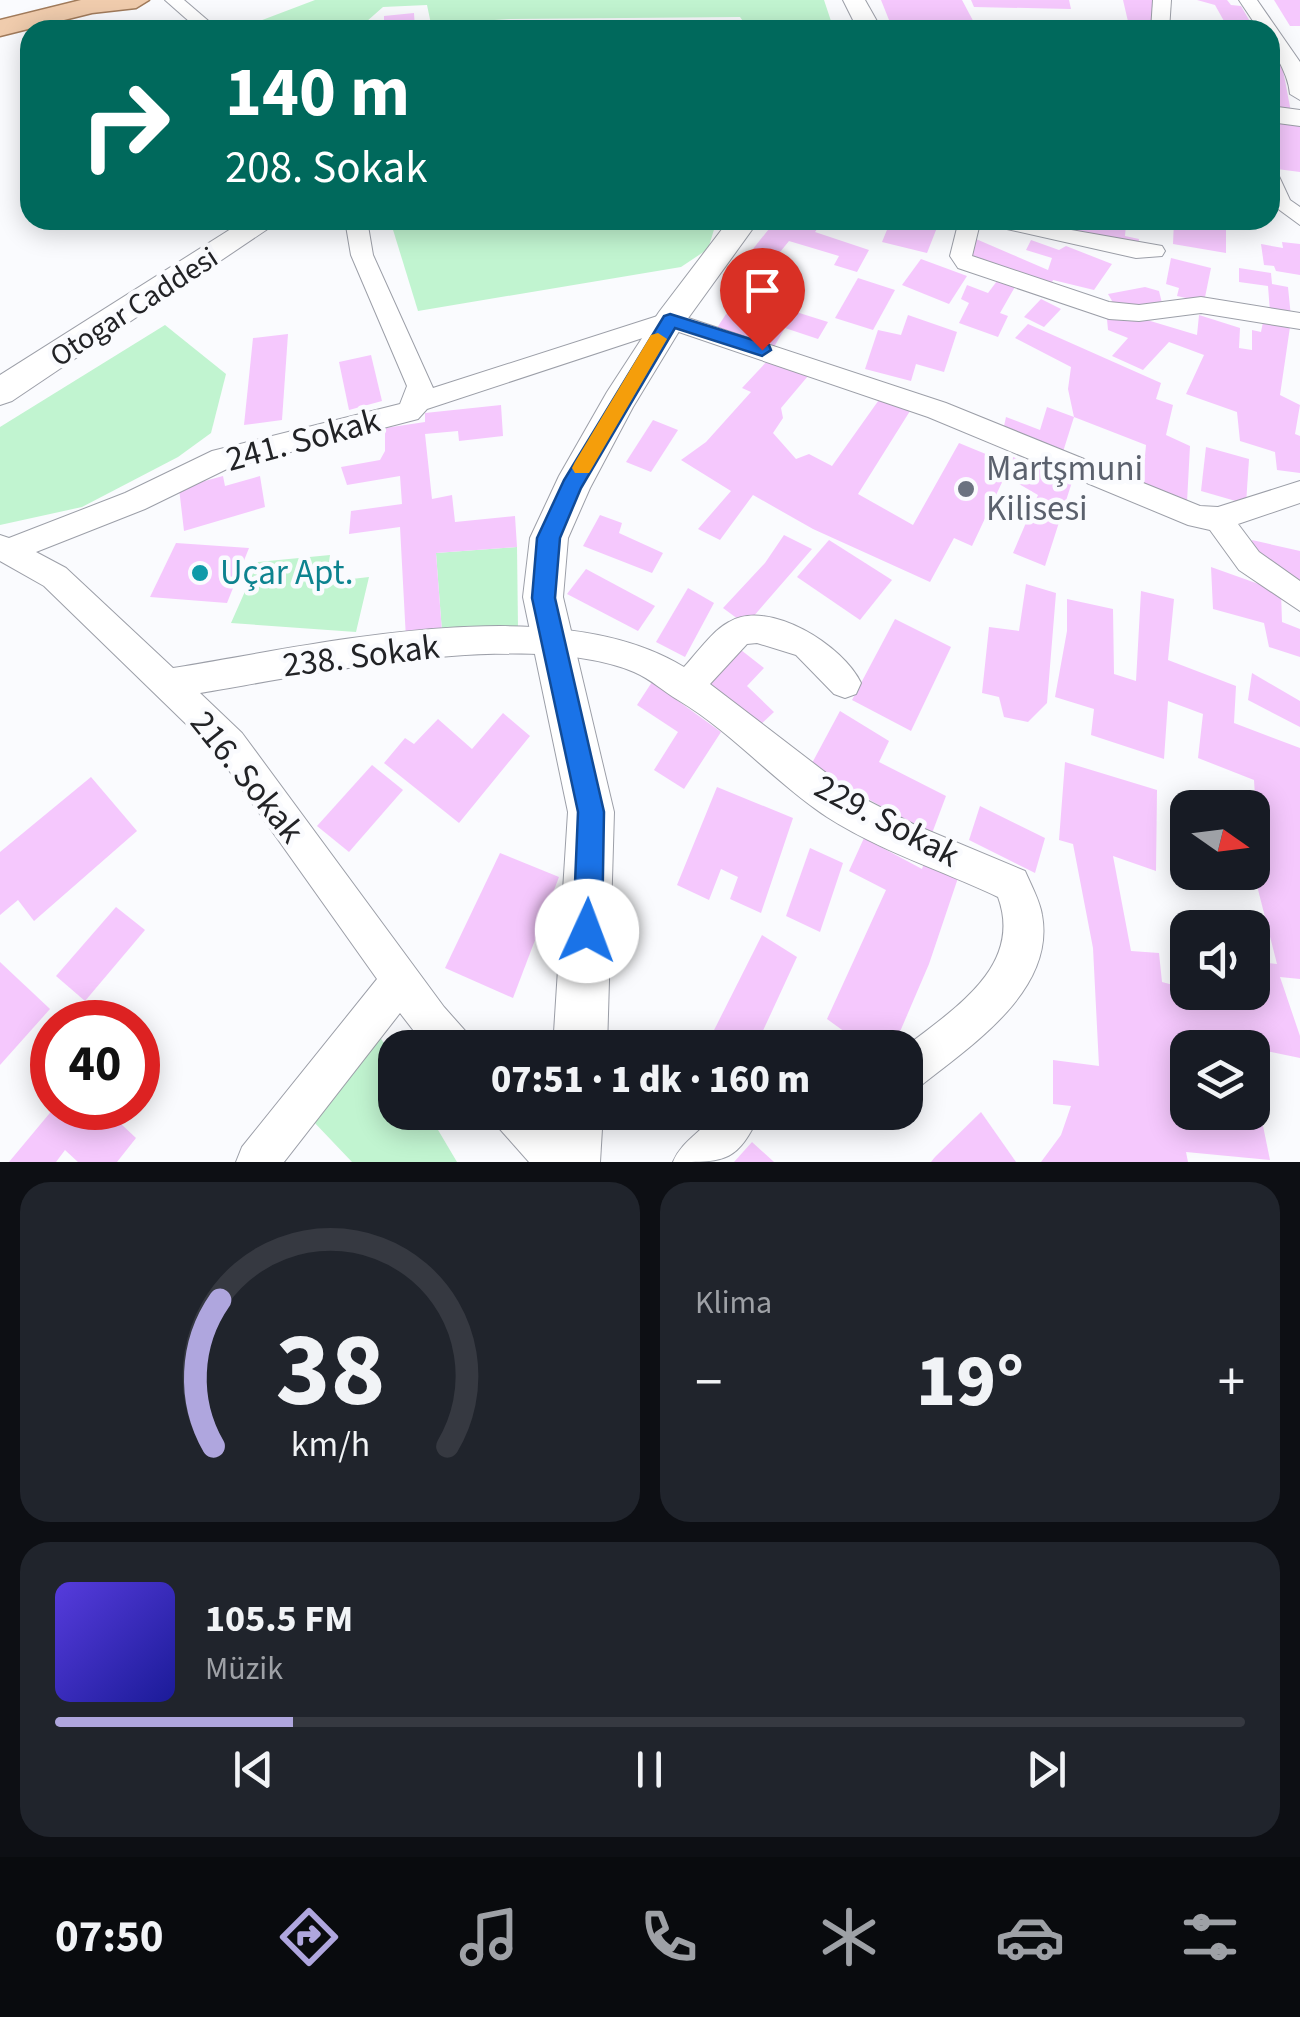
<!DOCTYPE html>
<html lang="tr">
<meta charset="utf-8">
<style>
body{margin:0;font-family:"Source Sans 3",sans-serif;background:#20242c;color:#f1f3f6;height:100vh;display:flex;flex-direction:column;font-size:38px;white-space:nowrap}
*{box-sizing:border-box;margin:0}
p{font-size:32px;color:#9ea1a6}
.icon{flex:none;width:55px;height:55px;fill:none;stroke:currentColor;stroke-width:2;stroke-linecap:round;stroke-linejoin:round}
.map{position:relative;height:1162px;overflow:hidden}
.side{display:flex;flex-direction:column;gap:20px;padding:20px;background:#0d0f14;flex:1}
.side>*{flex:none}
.hud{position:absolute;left:20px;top:20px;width:1260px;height:210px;border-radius:30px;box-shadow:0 5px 25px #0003;background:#00695c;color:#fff;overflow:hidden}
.needle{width:65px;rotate:104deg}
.buttons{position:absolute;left:1170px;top:790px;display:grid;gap:20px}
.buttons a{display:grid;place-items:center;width:100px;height:100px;border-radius:20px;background:#171b24;box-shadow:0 5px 25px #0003;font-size:50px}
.speed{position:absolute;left:30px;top:1000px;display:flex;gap:20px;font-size:50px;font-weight:700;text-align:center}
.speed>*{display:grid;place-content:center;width:130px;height:130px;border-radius:50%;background:#171b24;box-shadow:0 5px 25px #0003;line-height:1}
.speed .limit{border:15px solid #d22;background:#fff;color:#111}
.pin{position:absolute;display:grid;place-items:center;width:85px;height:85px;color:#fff;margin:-102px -42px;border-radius:50% 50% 50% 0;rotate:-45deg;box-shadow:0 0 10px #0007}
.pin .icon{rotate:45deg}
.me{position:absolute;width:110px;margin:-55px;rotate:2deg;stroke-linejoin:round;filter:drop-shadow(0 0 8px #0008)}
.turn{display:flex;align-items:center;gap:35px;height:210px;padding:0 40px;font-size:45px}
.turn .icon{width:130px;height:130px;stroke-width:2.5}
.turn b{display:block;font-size:70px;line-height:85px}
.big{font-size:75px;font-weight:800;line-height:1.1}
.side .card{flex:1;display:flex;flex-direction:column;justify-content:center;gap:15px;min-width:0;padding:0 35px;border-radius:30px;background:#20242c}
.side .dial{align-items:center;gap:0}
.dial svg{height:260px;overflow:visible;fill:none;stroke:#363941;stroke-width:7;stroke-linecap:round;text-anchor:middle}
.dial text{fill:#f1f3f6;stroke:none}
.song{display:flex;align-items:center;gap:30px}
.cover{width:120px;height:120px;border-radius:15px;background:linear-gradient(135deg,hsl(250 70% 55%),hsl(240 70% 35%))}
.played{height:10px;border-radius:5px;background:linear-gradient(90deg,#afa6de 20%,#363941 20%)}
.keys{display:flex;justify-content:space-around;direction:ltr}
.heat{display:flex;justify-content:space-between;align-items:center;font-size:55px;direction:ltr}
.side .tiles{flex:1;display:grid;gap:20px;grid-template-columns:1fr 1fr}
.card:last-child{grid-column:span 2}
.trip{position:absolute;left:378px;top:1030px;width:545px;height:100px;border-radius:30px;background:#171b24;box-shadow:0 5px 25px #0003;font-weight:800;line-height:100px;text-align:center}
.tab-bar{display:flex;height:160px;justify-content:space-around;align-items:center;background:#090b0e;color:#9ea1a6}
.tab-bar .icon{width:70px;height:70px}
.tab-bar .selected{color:#afa6de}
.tab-bar b{font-size:45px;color:#f1f3f6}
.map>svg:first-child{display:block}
.green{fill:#c1f4d0}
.building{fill:#f5c8fd}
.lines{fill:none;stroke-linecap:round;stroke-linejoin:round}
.street-casing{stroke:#9c9fa8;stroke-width:2}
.secondary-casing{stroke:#9c9fa8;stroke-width:2}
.primary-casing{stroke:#a17b5b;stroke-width:3}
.street{fill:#fff;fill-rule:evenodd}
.secondary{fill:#fff;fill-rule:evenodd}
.primary{fill:#f0ccad;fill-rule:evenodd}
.route{fill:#1a73e8;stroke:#114b97;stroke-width:2.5}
.slow{fill:#f59e0b}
.worship-dot{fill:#6b7280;stroke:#fafbfe;stroke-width:4}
.culture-dot{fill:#0f9aa8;stroke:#fafbfe;stroke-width:4}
.labels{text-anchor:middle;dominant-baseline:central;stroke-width:9;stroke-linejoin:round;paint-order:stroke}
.far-street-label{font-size:30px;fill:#222326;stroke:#fafbfe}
.street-label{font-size:35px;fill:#222326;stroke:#fafbfe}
.worship-label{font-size:35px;fill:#5b616d;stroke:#fafbfe;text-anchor:start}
.culture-label{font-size:35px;fill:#0d838f;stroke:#fafbfe;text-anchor:start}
</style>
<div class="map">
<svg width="1300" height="1162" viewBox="0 0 1300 1162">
<rect width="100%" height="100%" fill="#fafbfe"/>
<!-- green -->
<g class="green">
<polygon points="315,0 824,0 834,30 749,30 740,17 510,19 431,24 427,5 383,7 366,22 261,30 257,22"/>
<polygon points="390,220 717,220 708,249 681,267 418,311"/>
<polygon points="165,325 226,374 211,433 178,457 82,507 0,525 0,427"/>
<polygon points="517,547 518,628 442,632 436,553"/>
<polygon points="330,555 326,582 369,577 356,632 231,623 258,562"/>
<polygon points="380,1037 395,1061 395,1112 428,1113 457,1162 352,1162 312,1120"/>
</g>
<!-- building -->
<g class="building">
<polygon points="881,0 962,0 978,30 893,30"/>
<polygon points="971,0 1069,0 1071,9 974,7"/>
<polygon points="1123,0 1153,0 1154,30 1130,30"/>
<polygon points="1197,0 1227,0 1231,5 1241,6 1255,30 1229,30 1215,5"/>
<polygon points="1274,0 1300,0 1300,26 1290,26"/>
<polygon points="414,13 415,30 384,30 384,16"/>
<polygon points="993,22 1047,23 1051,30 996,30"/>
<polygon points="1270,41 1283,70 1291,112 1272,109"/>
<polygon points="1270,122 1300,124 1300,172 1277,169 1270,143"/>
<polygon points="776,220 819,220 823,221 815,232 869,250 857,272 834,265 839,256 789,241 772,262 749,254"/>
<polygon points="891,220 940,220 927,253 882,242"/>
<polygon points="1064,220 1144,220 1140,228 1126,225 1125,236 1139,239 1138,248 1062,229"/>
<polygon points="1174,220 1226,220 1226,253 1173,244"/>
<polygon points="976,239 1048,270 1052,258 1026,250 1031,240 1059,250 1066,246 1112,264 1094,290 1053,280 1051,285 967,257"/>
<polygon points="1282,242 1300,244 1300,275 1276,271 1274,266 1264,265 1261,244 1283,248"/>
<polygon points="1171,258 1211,268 1204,302 1177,296 1179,288 1166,284"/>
<polygon points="921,259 967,276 949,304 902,285"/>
<polygon points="1239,268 1271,273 1272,284 1288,287 1291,317 1270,312 1268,286 1239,282"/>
<polygon points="858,278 895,290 873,330 835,318"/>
<polygon points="997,281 1016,285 1000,313 1008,316 998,337 959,323 969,303 961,299 967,285 988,293"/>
<polygon points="1145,287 1159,291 1162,303 1115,306 1108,294"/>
<polygon points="755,299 828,322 818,339 785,328 774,347 717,328 726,314 742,319"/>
<polygon points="1041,299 1061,309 1044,327 1024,317"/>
<polygon points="908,315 957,332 944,372 916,364 911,381 865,369 878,330 901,335"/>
<polygon points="1199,315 1240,328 1239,348 1252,350 1252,330 1261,332 1263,322 1290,327 1280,395 1300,405 1295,434 1300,436 1300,473 1277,470 1275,452 1240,441 1237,412 1186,394 1204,355 1169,342 1143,370 1112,356 1128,338 1108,330 1107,319 1147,320 1197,335"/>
<polygon points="1028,324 1161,383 1156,399 1173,405 1166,435 1190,446 1187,502 1142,489 1146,445 1074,417 1068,389 1071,367 1015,338"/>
<polygon points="288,334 282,420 244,425 253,338"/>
<polygon points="371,355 382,401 349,410 339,362"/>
<polygon points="771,357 808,376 781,408 783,418 773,433 796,459 809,454 832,466 881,397 910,411 858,494 913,525 959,443 1010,464 1013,457 1072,482 1045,566 1013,553 1038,495 1005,476 972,546 954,538 930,582 813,529 753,495 720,540 698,529 731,491 681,460 706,442 751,392 742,388"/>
<polygon points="501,405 503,436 459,441 458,431 425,434 432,499 452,495 455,522 515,516 517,547 436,553 442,632 406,639 400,527 349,534 351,511 402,504 400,476 347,485 341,467 380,460 385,451 385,428 425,422 425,413"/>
<polygon points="1047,407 1074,417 1062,455 1003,431 1006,417 1040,430"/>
<polygon points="653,420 678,430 651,472 626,462"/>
<polygon points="1206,447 1249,459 1246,504 1201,491"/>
<polygon points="223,476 225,486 260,476 265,507 184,531 179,488"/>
<polygon points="600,515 622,523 619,533 663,553 652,573 583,546"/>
<polygon points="784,535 812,549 746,625 723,608 765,563"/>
<polygon points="829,540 892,580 860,620 797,577"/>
<polygon points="1252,540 1300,551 1300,587 1254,558"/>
<polygon points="176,543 249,548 227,603 150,597"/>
<polygon points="1211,567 1281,592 1282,622 1300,629 1300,657 1269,647 1264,623 1213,609"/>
<polygon points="586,569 655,606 638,631 567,594"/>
<polygon points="1026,584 1056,593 1047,703 1028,722 1004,717 999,697 982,693 989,627 1019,631"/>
<polygon points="688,588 714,603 685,657 656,642"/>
<polygon points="1141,591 1174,599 1168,660 1236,686 1234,723 1300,748 1300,979 1280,977 1300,1036 1300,1058 1247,1047 1188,1048 1188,1112 1252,1112 1254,1082 1270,1160 1186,1152 1188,1162 1041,1162 1061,1135 1071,1106 1053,1104 1053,1060 1099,1066 1093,948 1073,844 1059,840 1065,762 1157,790 1156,871 1113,856 1131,951 1159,953 1162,982 1188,989 1188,992 1250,994 1252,961 1277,964 1252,866 1252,829 1257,829 1254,780 1198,758 1203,714 1168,701 1164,759 1091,735 1094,709 1055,697 1067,631 1067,599 1113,609 1114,674 1136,681"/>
<polygon points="895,619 951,647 911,731 852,700"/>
<polygon points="741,650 764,668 747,686 774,712 758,727 704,686"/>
<polygon points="1252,673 1300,701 1300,727 1248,700"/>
<polygon points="652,682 721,732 684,789 654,770 678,732 637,705"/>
<polygon points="840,711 889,741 879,762 946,796 931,836 811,765"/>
<polygon points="503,713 530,736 459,823 384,763 405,738 414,744 438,719 472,749"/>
<polygon points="372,765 403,790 349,852 317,826"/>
<polygon points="91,777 137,831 34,921 18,900 0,915 0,852"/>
<polygon points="717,787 793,818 761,913 730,899 738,877 721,869 709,900 677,885"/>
<polygon points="980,806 1045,838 1035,873 969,840"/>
<polygon points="864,838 922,869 927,855 960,872 929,964 893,1048 867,1048 827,1019 886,890 849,871"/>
<polygon points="810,848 843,863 820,932 786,916"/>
<polygon points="500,853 559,877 513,998 445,968"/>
<polygon points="116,907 145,930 85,1001 56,976"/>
<polygon points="762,935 797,957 755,1048 705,1048"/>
<polygon points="0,962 50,1009 0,1065"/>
<polygon points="54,1108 104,1108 136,1138 117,1162 78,1162 65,1150 56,1162 9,1162"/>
<polygon points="981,1112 1016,1162 931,1162 935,1157"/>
<polygon points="752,1142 774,1162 734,1162"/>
</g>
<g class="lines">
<!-- street casing -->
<g class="street-casing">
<g id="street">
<polygon points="165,0 184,0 219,30 199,30"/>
<polygon points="1153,0 1171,0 1169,30 1151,30"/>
<path d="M 1239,0 L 1257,0 L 1300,62 L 1300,100 L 1290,94 C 1288,69 1270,54 1270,30 L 1259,30 Z"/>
<polygon points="1270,170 1277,172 1290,200 1300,207 1300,225 1270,203"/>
<path d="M 345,220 L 367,220 L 373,255 L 433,388 L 670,312 L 946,403 L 1200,506 L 1218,507 L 1300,481 L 1300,503 L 1238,524 L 1259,552 L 1300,581 L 1300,611 L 1239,570 L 1210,530 L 1188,525 L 928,417 L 670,329 L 427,409 L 418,419 L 229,468 L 145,509 L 36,552 L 66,568 L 173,668 C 317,645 554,587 684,667 C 697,653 712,631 729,622 C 769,598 844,646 861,683 L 856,694 L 845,698 L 834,694 L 796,655 L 757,643 L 747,644 L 710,684 L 851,792 L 915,825 L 1025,871 C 1031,885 1040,901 1042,915 C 1056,991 969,1047 919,1087 L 905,1093 L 904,1048 C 952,1010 1024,967 998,897 C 941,870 880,851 827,817 C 774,782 732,732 678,700 C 664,692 651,679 634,672 C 528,628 314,674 200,693 L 242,733 L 444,1007 L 468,1034 L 474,1048 L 427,1048 L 400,1013 L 284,1162 L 236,1162 L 242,1147 L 377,979 L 218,755 L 44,586 L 0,561 L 0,535 L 9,538 L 125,493 L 212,451 L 400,404 L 407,386 L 351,255 Z"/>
<polygon points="959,220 1015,220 1162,246 1165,251 1162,256 1136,258 980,223 972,256 1109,302 1139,305 1201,297 1300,313 1300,329 1201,313 1139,321 1109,319 958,268 950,256"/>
<polygon points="492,1112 542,1112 573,1147 579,1162 529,1162 498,1127"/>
<path d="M 716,1112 L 761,1112 C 737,1162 728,1162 673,1162 C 682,1140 703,1132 716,1112 Z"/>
</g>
</g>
<!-- secondary casing -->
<g class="secondary-casing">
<g id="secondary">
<polygon points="843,0 865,0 882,30 858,30"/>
<polygon points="1270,106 1300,110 1300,126 1270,122"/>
<polygon points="245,220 281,220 12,401 0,405 0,375"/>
<polygon points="729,220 759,220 681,328 633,407 590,488 568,538 563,597 614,812 607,1048 553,1048 568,812 523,597 530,538 559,476 607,392 659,312"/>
<polygon points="547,1112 603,1112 600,1162 542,1162"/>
</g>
</g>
<!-- primary casing -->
<g class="primary-casing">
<polygon id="primary" points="81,0 149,0 136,8 92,13 0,36 0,20"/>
</g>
<!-- street -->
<use href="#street" class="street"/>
<!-- secondary -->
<use href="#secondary" class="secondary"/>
<!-- primary -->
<use href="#primary" class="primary"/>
</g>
<!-- route -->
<polygon class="route" points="670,314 769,345 771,350 762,356 675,328 581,488 560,538 555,598 604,812 602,931 597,941 587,946 577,941 573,931 578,812 532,598 537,538 564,480 664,316"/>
<!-- slow -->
<polygon class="slow" points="658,333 667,339 589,473 575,473 572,468 575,462 651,335"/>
<!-- markers -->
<circle class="worship-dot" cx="966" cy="489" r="10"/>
<circle class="culture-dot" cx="200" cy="573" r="10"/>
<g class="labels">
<!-- far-street labels -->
<g class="far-street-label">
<text transform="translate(134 307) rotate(-33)">Otogar Caddesi</text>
</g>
<!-- street labels -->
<g class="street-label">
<text transform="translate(303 440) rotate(-15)">241. Sokak</text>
<text transform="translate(361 656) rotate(-7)">238. Sokak</text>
<text transform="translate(247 777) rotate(51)">216. Sokak</text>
<text transform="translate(887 821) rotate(28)">229. Sokak</text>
</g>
<!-- worship labels -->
<g class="worship-label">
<text x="986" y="469">Martşmuni<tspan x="986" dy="40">Kilisesi</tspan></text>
</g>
<!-- culture labels -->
<g class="culture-label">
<text x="220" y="573">Uçar Apt.</text>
</g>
</g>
</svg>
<div class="buttons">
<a><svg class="needle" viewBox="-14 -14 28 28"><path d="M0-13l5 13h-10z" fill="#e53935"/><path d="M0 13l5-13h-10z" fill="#9ea1a6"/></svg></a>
<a><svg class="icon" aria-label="sound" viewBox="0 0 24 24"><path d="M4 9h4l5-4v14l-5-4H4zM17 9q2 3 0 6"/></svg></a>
<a><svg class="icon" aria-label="layers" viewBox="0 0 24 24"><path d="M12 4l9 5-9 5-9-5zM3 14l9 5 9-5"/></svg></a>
</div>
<div class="speed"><div class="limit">40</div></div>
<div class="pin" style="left:762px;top:350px;background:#d93025"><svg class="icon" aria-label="arrive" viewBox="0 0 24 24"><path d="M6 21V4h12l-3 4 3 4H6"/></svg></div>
<svg class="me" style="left:587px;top:931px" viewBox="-20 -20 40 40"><circle r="19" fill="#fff"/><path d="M0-13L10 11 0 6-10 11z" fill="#1a73e8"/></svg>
<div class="trip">07:51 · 1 dk · 160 m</div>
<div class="hud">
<div class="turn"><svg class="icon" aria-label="right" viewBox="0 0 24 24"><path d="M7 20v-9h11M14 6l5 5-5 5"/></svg><div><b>140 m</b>208. Sokak</div></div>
</div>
</div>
<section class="side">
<div class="tiles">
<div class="card dial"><svg viewBox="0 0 100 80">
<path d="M14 69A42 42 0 1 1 86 69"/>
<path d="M14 69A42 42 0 0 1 16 24" stroke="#afa6de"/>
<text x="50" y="56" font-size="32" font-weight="700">38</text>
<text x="50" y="72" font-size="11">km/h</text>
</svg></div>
<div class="card"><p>Klima</p>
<div class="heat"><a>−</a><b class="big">19°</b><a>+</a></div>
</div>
<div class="card">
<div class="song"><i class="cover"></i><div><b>105.5 FM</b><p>Müzik</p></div></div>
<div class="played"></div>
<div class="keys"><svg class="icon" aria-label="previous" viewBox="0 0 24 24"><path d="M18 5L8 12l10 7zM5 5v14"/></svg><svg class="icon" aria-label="pause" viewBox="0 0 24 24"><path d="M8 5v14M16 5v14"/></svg><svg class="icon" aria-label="next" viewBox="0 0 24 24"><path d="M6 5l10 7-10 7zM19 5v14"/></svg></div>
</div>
</div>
</section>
<nav class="tab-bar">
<b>07:50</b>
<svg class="icon selected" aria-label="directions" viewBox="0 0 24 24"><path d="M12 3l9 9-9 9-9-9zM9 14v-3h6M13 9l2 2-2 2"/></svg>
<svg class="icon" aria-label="music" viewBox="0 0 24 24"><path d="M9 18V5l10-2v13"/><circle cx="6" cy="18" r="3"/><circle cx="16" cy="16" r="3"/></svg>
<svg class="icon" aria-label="phone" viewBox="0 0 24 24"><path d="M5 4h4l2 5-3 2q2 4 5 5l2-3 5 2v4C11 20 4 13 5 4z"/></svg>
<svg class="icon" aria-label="climate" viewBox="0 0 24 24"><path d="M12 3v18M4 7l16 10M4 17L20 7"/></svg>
<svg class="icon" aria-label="car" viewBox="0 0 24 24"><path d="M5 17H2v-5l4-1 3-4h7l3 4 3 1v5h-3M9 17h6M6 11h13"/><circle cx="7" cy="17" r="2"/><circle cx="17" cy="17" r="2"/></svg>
<svg class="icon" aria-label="filters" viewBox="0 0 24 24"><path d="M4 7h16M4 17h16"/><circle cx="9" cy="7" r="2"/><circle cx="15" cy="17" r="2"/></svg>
</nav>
